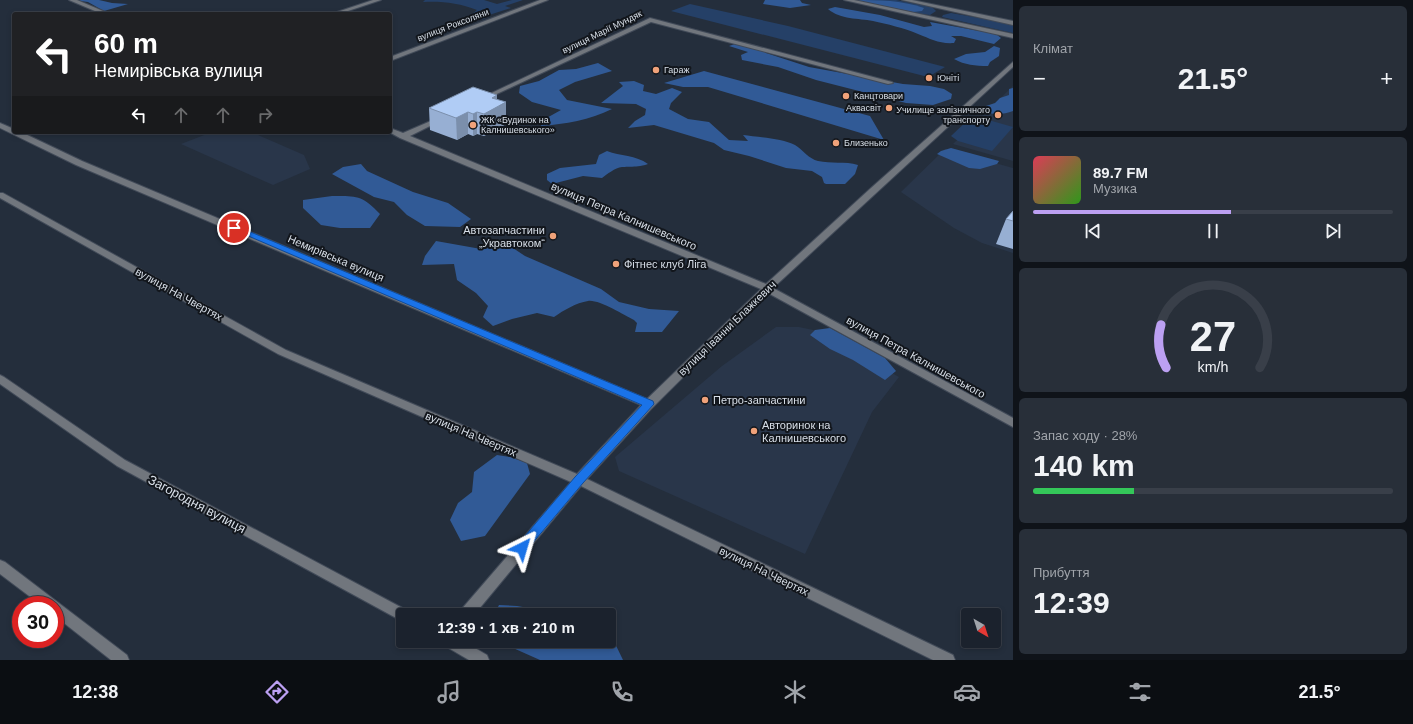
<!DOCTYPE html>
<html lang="uk">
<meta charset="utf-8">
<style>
body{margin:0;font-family:Helvetica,sans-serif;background:#282f39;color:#f1f3f6;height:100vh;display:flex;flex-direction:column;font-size:15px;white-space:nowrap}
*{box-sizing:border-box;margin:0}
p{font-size:13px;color:#a0a4aa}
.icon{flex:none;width:22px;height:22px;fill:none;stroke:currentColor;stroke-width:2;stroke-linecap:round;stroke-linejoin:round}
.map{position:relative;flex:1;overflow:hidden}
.details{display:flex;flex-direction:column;gap:6px;padding:6px;background:#0f1319;width:400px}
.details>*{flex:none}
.guide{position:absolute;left:12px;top:12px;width:380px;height:122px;border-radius:4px;box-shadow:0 2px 6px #0003,0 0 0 1px #393f49;background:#202124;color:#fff;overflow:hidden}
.needle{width:26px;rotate:141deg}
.fabs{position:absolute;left:961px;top:608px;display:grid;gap:8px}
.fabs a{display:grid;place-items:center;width:40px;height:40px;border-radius:4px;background:#1b222d;box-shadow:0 2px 6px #0003,0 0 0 1px #393f49;font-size:20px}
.speed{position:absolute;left:12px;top:596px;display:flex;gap:8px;font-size:20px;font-weight:700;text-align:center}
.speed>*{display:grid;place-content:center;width:52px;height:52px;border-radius:50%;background:#1b222d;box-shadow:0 2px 6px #0003,0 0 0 1px #393f49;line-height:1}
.speed .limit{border:6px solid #d22;background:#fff;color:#111}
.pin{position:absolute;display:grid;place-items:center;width:34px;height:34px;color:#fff;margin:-17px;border:2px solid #fff;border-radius:50%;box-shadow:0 1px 4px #0007}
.me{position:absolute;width:44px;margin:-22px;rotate:40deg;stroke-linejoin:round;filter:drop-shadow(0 0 3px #0008)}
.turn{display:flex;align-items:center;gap:14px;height:84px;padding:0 16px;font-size:18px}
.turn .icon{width:52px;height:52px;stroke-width:2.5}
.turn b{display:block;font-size:28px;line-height:34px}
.lanes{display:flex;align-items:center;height:38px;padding:0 16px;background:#0003;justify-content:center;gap:20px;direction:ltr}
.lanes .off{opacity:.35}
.big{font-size:30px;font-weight:700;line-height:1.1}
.details .widget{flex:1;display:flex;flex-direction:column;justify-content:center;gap:6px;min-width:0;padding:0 14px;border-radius:6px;background:#282f39}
.details .dial{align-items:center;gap:0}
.dial svg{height:104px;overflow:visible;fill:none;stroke:#393f49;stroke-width:7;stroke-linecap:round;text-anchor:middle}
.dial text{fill:#f1f3f6;stroke:none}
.song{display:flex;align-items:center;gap:12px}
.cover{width:48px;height:48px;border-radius:6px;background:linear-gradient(135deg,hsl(350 70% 55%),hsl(110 70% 35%))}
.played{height:4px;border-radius:2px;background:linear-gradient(90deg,#bca0f2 55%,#393f49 55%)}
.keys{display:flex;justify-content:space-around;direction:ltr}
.heat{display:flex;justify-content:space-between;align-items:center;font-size:22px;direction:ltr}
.charge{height:6px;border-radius:3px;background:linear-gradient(90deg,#34c759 28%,#393f49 0)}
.trip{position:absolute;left:396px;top:608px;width:220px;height:40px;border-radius:4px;background:#1b222d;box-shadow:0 2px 6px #0003,0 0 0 1px #393f49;font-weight:700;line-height:40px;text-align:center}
.tabs{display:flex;height:64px;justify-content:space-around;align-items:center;background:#0b0e12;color:#a0a4aa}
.tabs .icon{width:28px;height:28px}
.tabs .on{color:#bca0f2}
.tabs b{font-size:18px;color:#f1f3f6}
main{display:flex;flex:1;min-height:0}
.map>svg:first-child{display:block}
.built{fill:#29364a}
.green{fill:#254067}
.forest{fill:#315a96}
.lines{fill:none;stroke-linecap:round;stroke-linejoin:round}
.minor-casing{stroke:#414a58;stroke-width:2}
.minor{fill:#71767d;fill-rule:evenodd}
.wall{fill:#97afd3}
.shaded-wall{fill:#7b8fac}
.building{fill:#b0ccf5;stroke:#7b8fac}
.route{fill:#1a73e8;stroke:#114b97}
.poi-dot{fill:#f0a27a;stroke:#12161c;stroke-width:1.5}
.labels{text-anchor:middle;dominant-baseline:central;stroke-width:4;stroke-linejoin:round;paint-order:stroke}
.far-street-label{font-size:9px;fill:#d8dfe8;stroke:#12161c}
.far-poi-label{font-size:9px;fill:#d8dfe8;stroke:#12161c;text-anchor:start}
.street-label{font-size:11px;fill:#d8dfe8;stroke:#12161c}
.poi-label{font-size:11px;fill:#d8dfe8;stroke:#12161c;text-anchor:start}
.near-street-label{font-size:13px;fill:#d8dfe8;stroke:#12161c}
</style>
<main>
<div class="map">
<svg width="1013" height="660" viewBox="0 0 1013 660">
<rect width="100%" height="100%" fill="#242e3c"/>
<!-- built -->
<g class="built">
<polygon points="1013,86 1013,161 953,144"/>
<polygon points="212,132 251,132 304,155 310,169 273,185 181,144"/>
<polygon points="945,149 1013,168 1013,253 982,243 954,228 901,192"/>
<polygon points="776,327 799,327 818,331 899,377 872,412 805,554 619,471 615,457 722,366"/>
</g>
<!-- green -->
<g class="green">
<path d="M 425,0 L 484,0 L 497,4 L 512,0 L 523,0 L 505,6 L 511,8 L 489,15 L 484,19 L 472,21 L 470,16 L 477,10 C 459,3 442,1 423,2 Z"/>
<polygon points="855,0 896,0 932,7 936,11 930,15 922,14"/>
<polygon points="690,4 788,26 945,67 928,77 671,11"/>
<polygon points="951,13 1013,24 1013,33 942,17 943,15"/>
<polygon points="970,118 985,119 1013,127 992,151 958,141 951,136"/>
</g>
<!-- forest -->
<g class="forest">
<polygon points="73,0 99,0 112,3 128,4 104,11 88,2"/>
<polygon points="765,0 800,0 802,3 811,5 790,8 763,4"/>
<path d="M 855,0 C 881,0 900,0 924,8 L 922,11 L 913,12 Z"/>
<path d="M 835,7 L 880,15 L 924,27 L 932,26 L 930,22 L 996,34 L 1001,38 L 994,44 L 961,36 L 951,36 L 956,39 L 954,43 C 939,44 931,39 918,34 C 904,28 887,24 873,21 C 858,18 841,20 828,9 Z"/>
<polygon points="735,44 758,46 766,53 809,67 903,84 930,86 944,89 952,94 951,99 933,105 906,103 816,80 778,67 742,60 741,55 748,52 729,46"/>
<path d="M 994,46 L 1000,48 L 999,56 L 990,62 L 988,66 C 975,66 965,65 954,59 L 966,54 L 985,52 Z"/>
<path d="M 598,63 L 612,71 L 575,82 L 559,90 L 567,100 L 612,109 C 590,120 565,124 541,126 L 543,120 L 561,110 L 532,102 L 519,93 L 520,86 L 539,81 L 559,70 L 576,69 Z"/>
<polygon points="704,71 870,116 884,140 708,87 683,87 664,83"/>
<path d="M 634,81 L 644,85 L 643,91 L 656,94 L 672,88 L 682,92 L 671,103 L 669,109 L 688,119 L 709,122 L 729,140 L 748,141 L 743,135 C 757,137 782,138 795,145 C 803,150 809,159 818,161 C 831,164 845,161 858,165 L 855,174 L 845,184 L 826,184 L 824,183 L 822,177 L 812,171 L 786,168 L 749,156 L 724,150 L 714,143 L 654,125 L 628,128 L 635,121 L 645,115 L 646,109 L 636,104 L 601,103 L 623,86 L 619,82 Z"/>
<path d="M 1013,88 L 1013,111 C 1002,115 990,116 980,108 L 995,103 L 1000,98 L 1009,95 L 1009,89 Z"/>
<polygon points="951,148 999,161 997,164 980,169 969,168 937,154 941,151"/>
<path d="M 607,151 C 620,156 636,155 648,164 C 636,168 632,166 622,167 C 615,168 607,174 602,178 L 583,176 L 552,184 L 547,180 L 547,174 L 560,168 L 596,164 L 599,155 Z"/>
<polygon points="361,164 367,171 413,192 448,203 471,219 460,227 425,226 407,215 394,202 374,197 332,174 343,167"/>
<path d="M 332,196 C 357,196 362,195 380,214 L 370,228 L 340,228 L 321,225 L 303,208 L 303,200 Z"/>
<path d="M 436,241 L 481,249 L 510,246 L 525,256 L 601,289 L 619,302 L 649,309 L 679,311 L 662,332 L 635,332 L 637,323 L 634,320 C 624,315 598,299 588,301 C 576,303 564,310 554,317 L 537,313 L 512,319 L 493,326 L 483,317 L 488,306 L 476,293 L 457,280 L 454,264 L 422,265 L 425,256 Z"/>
<polygon points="830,328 885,358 896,371 885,380 853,360 830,349 810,335 815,330"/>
<polygon points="497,455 510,457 527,463 530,474 485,536 461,541 450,520 458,503 472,492 474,472"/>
<polygon points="499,605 517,606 569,615 494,615"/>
<polygon points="609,631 623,660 540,660 502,643 500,641 609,641"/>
</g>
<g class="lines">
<!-- minor casing -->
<g class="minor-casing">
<g id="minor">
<polygon points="69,0 77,0 110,14 102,14"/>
<polygon points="373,0 381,0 339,14 331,14"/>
<polygon points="540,0 548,0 390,61 390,57"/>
<polygon points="844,0 854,0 1013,34 1013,38"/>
<polygon points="902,0 912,0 1013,21 1013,25"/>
<polygon points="650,18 892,82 893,83 888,84 651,22 484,100 479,99"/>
<polygon points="1013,62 1013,67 773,288 1013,418 1013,427 768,293 651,409 587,479 953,655 955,660 933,660 581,486 474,615 458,615 460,611 571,482 278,354 0,198 0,193 3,193 286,350 577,474 641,405 76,165 0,128 0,123 14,129 14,132 21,132 82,161 647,399 761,289 400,138 389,132 390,132 390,128 403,133 440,117 444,117 444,119 410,136 766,284 871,188"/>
<polygon points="0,375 4,377 125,460 408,611 410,615 403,615 403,621 398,619 117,466 0,384"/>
<polygon points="0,560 5,562 127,655 129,660 111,660 55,616 55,605 41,605 0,574"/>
<polygon points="443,641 463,641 487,655 489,660 469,660 445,646"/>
</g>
</g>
<!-- minor -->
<use href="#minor" class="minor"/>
</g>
<!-- wall -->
<g class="wall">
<polygon points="497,95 497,99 506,124 484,136 477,134 473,136 468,134 457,140 430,130 429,108"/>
<polygon points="1013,211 1013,249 996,244 1006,219"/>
</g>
<!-- shaded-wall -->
<g class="shaded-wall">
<polygon points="497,95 497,107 506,102 506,124 484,136 484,114 492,98"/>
<polygon points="468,112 468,134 457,140 456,118"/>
<polygon points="477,112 477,134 473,136 473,114"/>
</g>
<!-- building -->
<g class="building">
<polygon points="473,87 497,95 492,98 506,102 484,114 477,112 473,114 468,112 456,118 429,108"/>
<polygon points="1013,211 1013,221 1006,219"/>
</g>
<!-- route -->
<polygon class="route" points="234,225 653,401 654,404 583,483 526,551 522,553 518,551 516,548 518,544 575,477 642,405 232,229 231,228"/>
<!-- markers -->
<g class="poi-dot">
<circle cx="656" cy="70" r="4"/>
<circle cx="929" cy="78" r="4"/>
<circle cx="846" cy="96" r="4"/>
<circle cx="889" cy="108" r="4"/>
<circle cx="998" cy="115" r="4"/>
<circle cx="473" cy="125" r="4"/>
<circle cx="836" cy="143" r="4"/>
<circle cx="553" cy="236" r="4"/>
<circle cx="616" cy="264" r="4"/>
<circle cx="705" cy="400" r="4"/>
<circle cx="754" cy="431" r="4"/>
</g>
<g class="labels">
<!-- far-street labels -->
<g class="far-street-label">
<text transform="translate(453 25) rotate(-21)">вулиця Роксоляни</text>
<text transform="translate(602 32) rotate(-26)">вулиця Марії Мундяк</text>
</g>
<!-- far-poi labels -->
<g class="far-poi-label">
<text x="664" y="70">Гараж</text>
<text x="937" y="78">Юніті</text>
<text x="854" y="96">Канцтовари</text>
<text x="881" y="108" text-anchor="end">Аквасвіт</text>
<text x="990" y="110" text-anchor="end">Училище залізничного<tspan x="990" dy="10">транспорту</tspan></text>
<text x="481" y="120">ЖК «Будинок на<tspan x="481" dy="10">Калнишевського»</tspan></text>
<text x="844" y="143">Близенько</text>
</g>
<!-- street labels -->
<g class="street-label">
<text transform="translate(624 216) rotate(23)">вулиця Петра Калнишевського</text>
<text transform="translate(336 258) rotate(23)">Немирівська вулиця</text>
<text transform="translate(179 294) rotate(29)">вулиця На Чвертях</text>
<text transform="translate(727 328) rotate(-44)">вулиця Іванни Блажкевич</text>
<text transform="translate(916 357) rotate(29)">вулиця Петра Калнишевського</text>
<text transform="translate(471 434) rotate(23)">вулиця На Чвертях</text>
<text transform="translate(764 571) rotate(26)">вулиця На Чвертях</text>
</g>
<!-- poi labels -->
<g class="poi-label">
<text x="545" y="230" text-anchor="end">Автозапчастини<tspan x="545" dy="13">„Укравтоком“</tspan></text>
<text x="624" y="264">Фітнес клуб Ліга</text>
<text x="713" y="400">Петро-запчастини</text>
<text x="762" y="425">Авторинок на<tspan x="762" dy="13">Калнишевського</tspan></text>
</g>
<!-- near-street labels -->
<g class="near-street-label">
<text transform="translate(197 504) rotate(28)">Загородня вулиця</text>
</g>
</g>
</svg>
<div class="fabs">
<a><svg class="needle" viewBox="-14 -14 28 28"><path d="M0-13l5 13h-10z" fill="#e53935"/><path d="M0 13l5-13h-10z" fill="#a0a4aa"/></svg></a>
</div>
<div class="speed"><div class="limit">30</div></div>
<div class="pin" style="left:234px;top:228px;background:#d93025"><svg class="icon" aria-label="arrive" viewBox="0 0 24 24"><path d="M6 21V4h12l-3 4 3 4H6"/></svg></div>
<svg class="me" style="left:522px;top:548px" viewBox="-20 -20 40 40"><path d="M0-17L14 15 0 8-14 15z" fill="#1a73e8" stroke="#fff" stroke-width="4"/></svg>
<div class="trip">12:39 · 1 хв · 210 m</div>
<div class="guide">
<div class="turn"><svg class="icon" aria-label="left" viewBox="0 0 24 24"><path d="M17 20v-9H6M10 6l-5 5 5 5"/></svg><div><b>60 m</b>Немирівська вулиця</div></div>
<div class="lanes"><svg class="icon" aria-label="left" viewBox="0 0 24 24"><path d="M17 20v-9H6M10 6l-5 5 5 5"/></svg><svg class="icon off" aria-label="ahead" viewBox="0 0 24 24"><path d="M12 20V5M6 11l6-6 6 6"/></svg><svg class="icon off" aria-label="ahead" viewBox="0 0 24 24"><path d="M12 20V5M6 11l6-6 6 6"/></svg><svg class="icon off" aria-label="right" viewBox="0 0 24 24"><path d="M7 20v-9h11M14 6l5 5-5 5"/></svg></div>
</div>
</div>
<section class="details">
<div class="widget"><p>Клімат</p>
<div class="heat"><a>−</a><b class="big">21.5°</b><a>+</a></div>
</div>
<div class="widget">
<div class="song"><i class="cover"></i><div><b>89.7 FM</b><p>Музика</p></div></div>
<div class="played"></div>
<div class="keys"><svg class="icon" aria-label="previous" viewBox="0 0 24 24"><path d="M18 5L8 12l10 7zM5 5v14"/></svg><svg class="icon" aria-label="pause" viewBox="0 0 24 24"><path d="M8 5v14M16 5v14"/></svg><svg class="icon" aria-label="next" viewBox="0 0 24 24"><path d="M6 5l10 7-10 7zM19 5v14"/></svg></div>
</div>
<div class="widget dial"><svg viewBox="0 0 100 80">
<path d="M14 69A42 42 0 1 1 86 69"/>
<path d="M14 69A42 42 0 0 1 10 36" stroke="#bca0f2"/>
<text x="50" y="56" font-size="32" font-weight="700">27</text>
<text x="50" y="72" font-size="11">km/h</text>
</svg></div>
<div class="widget"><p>Запас ходу · 28%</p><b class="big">140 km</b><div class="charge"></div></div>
<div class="widget"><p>Прибуття</p><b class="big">12:39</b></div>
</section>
</main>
<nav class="tabs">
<b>12:38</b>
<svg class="icon on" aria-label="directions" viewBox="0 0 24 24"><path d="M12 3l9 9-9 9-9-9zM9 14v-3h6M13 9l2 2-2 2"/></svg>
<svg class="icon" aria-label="music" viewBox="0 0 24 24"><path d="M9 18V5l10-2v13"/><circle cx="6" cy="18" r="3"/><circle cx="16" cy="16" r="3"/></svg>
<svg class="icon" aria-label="phone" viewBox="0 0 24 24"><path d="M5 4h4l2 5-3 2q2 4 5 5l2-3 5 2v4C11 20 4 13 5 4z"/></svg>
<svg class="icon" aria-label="climate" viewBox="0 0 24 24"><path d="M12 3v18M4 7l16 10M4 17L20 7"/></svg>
<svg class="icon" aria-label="car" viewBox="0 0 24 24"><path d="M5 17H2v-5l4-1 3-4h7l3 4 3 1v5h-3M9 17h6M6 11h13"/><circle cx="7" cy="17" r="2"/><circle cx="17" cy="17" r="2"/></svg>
<svg class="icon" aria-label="filters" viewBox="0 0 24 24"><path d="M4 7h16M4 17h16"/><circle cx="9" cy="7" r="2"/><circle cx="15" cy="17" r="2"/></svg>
<b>21.5°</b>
</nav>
